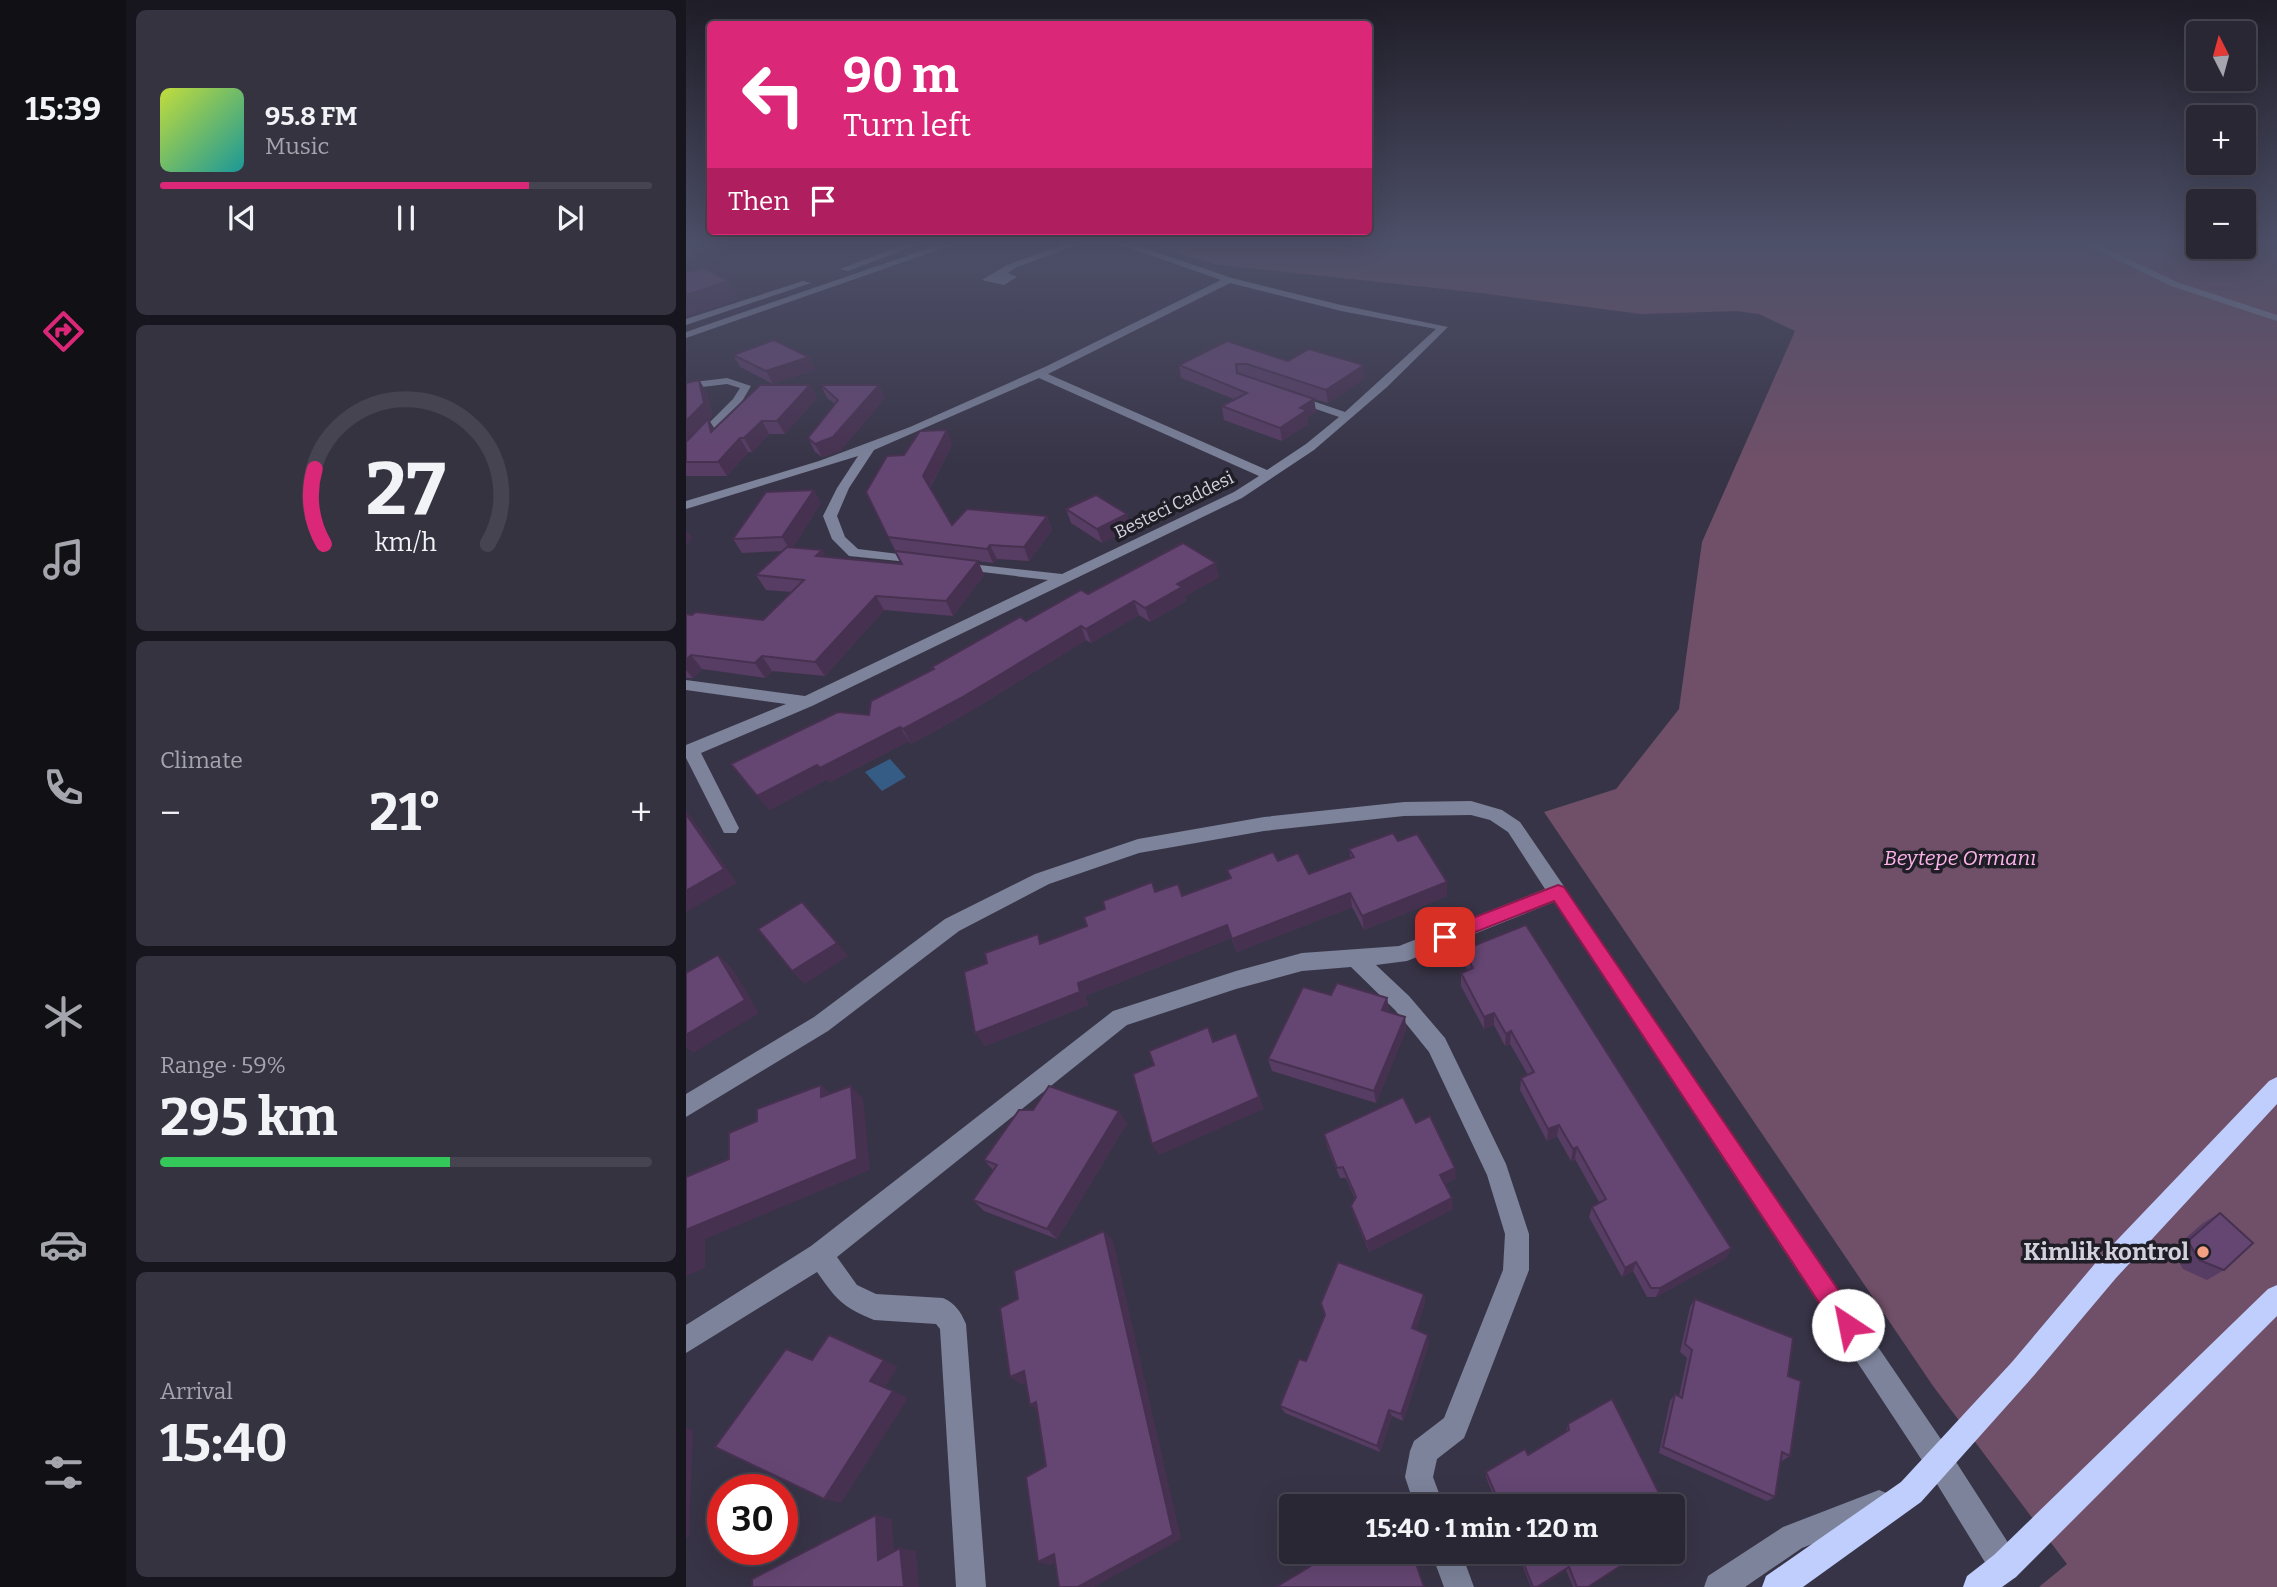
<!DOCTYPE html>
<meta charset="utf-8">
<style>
body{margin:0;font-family:Bitter,serif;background:#363341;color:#f1f3f6;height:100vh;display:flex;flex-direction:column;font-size:26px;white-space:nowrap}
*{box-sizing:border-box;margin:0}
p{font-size:23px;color:#a5a5ad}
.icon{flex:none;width:38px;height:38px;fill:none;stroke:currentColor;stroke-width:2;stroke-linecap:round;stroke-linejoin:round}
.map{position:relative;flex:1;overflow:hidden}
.panel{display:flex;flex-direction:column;gap:10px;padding:10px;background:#17151d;width:560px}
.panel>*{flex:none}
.hud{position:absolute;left:21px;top:21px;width:665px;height:214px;border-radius:7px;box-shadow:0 7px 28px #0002,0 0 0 2px #464450;background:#db2777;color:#fff;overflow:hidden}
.needle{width:46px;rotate:354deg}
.controls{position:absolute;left:1500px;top:21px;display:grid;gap:14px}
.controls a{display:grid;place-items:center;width:70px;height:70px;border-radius:7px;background:#2a2735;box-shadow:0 7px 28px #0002,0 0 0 2px #464450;font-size:35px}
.speed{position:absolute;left:21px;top:1474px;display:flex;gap:14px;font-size:35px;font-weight:700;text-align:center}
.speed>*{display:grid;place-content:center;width:91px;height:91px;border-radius:50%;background:#2a2735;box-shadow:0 7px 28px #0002,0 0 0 2px #464450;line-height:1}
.speed .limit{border:10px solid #d22;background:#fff;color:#111}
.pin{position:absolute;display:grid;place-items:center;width:60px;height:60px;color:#fff;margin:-30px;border-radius:14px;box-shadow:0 4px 10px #0006}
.me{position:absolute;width:77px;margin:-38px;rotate:326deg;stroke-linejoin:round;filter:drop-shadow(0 0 5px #0008)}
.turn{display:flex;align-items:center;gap:24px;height:147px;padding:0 21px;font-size:32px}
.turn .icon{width:91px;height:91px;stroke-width:2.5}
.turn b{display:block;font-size:49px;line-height:60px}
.then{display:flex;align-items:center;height:66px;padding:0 21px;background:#0003;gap:14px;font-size:26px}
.big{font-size:52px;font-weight:700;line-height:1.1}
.panel .card{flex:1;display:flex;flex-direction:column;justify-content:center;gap:10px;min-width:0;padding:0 24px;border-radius:10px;background:#363341}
.panel .dial{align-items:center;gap:0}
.dial svg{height:182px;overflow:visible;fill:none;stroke:#464450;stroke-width:7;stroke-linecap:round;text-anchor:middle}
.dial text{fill:#f1f3f6;stroke:none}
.song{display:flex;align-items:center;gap:21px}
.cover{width:84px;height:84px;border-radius:10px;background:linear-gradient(135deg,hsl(70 70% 55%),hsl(180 70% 35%))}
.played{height:7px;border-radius:4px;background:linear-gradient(90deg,#db2777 75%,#464450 75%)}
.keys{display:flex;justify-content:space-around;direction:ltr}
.heat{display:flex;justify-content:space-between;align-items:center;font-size:38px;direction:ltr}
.charge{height:10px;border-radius:5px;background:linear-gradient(90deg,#34c759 59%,#464450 0)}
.trip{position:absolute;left:593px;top:1494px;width:406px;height:70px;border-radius:7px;background:#2a2735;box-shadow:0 7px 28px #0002,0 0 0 2px #464450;font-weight:700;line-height:70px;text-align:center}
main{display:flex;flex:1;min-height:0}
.tabs{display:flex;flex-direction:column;width:126px;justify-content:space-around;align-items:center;background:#111015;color:#a5a5ad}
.tabs .icon{width:49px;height:49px}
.tabs .selected{color:#db2777}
.tabs b{font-size:32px;color:#f1f3f6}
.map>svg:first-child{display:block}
.green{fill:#705068}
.water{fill:#355c84}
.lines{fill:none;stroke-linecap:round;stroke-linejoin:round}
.minor{fill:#7c839a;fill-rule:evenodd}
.major{fill:#c0cefd;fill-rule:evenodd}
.wall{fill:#573c63}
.shaded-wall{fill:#473150}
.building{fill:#654673;stroke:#473150;stroke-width:2}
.route{fill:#db2777;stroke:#8e194d;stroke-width:2}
.poi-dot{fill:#f3a082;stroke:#1f1d26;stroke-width:2.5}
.labels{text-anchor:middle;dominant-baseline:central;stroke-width:7;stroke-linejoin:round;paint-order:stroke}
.far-street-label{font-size:18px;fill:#d3d1dd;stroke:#1f1d26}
.park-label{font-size:21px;font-style:italic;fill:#fdb3ea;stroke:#1f1d26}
.near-poi-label{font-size:24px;font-weight:bold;fill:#d3d1dd;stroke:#1f1d26;text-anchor:end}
</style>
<main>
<nav class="tabs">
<b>15:39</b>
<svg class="icon selected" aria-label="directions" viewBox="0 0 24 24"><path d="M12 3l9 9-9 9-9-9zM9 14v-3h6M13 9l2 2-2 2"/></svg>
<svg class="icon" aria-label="music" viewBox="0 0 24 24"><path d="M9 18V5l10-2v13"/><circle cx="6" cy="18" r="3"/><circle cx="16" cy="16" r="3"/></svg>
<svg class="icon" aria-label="phone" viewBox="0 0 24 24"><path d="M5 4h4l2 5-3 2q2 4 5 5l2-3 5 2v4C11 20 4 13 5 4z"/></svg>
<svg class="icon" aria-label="climate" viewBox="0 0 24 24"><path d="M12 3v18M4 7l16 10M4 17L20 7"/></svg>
<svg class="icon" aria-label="car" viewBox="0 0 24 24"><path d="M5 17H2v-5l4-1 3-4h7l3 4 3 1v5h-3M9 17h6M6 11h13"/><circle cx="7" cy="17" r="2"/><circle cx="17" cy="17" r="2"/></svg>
<svg class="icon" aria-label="filters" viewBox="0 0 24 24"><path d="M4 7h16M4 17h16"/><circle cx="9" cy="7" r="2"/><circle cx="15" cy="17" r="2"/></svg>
</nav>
<section class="panel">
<div class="card">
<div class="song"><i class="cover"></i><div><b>95.8 FM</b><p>Music</p></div></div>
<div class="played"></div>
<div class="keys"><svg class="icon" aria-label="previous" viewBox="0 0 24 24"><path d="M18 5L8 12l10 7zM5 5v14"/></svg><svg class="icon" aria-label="pause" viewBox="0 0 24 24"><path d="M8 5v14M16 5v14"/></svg><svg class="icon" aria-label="next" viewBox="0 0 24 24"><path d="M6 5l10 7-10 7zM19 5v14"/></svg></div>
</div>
<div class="card dial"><svg viewBox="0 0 100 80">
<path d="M14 69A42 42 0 1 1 86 69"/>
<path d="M14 69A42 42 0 0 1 10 36" stroke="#db2777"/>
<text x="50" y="56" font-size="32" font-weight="700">27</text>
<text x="50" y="72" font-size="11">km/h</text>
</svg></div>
<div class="card"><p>Climate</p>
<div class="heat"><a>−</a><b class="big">21°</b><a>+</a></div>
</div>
<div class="card"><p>Range · 59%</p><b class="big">295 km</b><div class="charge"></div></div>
<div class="card"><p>Arrival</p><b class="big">15:40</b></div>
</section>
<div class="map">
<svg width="1591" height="1587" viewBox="0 0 1591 1587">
<rect width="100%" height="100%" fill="#383447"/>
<!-- green -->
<polygon class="green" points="464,244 1512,244 1512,247 1558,247 1558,244 1591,244 1591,1587 1353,1587 1381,1564 1247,1386 858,812 930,789 993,709 1016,542 1109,331 1073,314 1050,311 955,314 795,293 527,264"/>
<!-- water -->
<polygon class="water" points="204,759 220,777 196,791 179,772"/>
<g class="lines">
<!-- minor -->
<g class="minor">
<polygon points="220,244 233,244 162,271 154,269"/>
<polygon points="255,244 269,244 0,338 0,332"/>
<polygon points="379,244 392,244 327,269 322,273 331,277 318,285 296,280 321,265"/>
<path d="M 432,244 L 446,244 L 546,278 L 655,305 L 762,327 L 701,387 L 628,450 L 556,498 L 126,706 L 15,753 L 53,828 L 50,833 L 38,833 L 0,758 L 0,745 L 100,704 L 0,690 L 0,680 L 119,696 L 362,580 L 271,569 L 266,568 L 266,562 L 376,574 L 548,492 L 573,476 L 353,378 L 188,450 L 163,488 L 151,516 L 159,537 L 172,549 L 237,557 L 242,558 L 242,564 L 163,556 L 146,539 L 137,516 L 151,488 L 172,456 L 0,509 L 0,501 L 133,461 L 224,427 L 361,366 L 535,280 ZM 544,283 L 655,311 L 750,329 L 659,412 L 612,396 L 604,396 L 604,400 L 653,417 L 620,444 L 581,470 L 362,374 Z"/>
<polygon points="1399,244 1411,244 1491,282 1591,315 1591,321 1485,286"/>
<polygon points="117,281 125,283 0,325 0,319"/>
<polygon points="41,378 65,386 55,403 4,456 0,457 0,446 47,399 54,388 41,384 0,389 0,383"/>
<path d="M 785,801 L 816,810 L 834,822 L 1263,1451 L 1330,1555 L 1334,1566 L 1330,1577 L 1319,1581 L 1308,1577 L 1243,1471 L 868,902 L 721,961 L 690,965 L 723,996 L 759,1038 L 820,1164 L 843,1234 L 843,1270 L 782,1428 L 778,1438 L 751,1459 L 747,1477 L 758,1507 L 729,1507 L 719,1477 L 724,1451 L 728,1441 L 758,1418 L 817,1270 L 819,1234 L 801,1175 L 743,1052 L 709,1010 L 665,967 L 616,971 L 550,989 L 441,1025 L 151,1257 L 171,1285 L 190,1294 L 257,1298 C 269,1303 275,1312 280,1324 L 300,1587 L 270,1587 L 254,1329 L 250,1324 L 188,1320 C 156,1307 150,1299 131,1272 L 0,1353 L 0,1325 L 125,1246 L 427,1011 L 550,971 L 616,953 L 713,946 L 859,889 L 822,832 L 804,820 L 785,815 L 718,816 L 578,831 L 453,853 L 363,884 L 273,931 L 142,1031 L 0,1117 L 0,1094 L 128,1017 L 259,919 L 349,874 L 452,839 L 578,817 L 718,802 Z"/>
<polygon points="1193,1490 1203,1494 1207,1504 1203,1514 1116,1548 1059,1587 1018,1587 1022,1576 1097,1527"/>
<polygon points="745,1552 775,1552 788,1587 758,1587"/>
</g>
<!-- major -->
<g class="major">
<polygon points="1591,1077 1591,1104 1430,1278 1344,1380 1235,1502 1117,1587 1076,1587 1080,1576 1215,1482 1326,1362 1412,1260 1583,1081"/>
<polygon points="1591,1285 1591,1316 1330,1577 1316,1587 1277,1587 1281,1576 1308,1555 1582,1289"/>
</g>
</g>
<!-- wall -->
<g class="wall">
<polygon points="47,355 123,357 130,370 87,384 54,367"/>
<polygon points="602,361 679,378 642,403 628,399 630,412 622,417 622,424 596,441 538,420 536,406 548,399 495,378 493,365"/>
<polygon points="13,380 21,393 26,416 23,420 29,429 124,385 131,398 99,434 83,434 66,452 62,452 41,476 0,476 0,383"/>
<polygon points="135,385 193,385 199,398 154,451 136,457 129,452 122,438 149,404 141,398"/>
<polygon points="266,444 244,488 266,525 361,516 366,530 343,561 311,559 307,563 292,561 298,575 267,616 198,610 139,676 86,671 79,678 16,669 7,678 0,678 0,614 77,620 106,592 80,590 70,575 97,551 56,553 47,539 135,503 107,547 136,550 139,557 216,564 180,492 218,455"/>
<polygon points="380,509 445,528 416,543 385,523"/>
<polygon points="533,577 499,596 500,601 464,622 453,615 405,643 400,640 283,712 225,744 223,741 144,782 142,779 83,810 183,715 247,669 246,667 340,621 402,594"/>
<polygon points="712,841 761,882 761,896 678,930 666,907 551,952 545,938 399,996 402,1005 299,1046 357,943 401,926 466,882 470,892 496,896 544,878 541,870 592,861 623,874 665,858 663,849"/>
<polygon points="777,950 1045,1248 1040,1258 970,1297 961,1297 947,1271 936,1277 903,1217 906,1207 913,1202 889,1159 885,1161 871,1136 861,1141 834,1090 835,1078 842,1075 824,1044 819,1046 808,1025 798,1029 775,986 775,973 781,970 778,963"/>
<polygon points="645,995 701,998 703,1010 702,1012 719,1017 720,1030 690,1103 586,1071 582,1059"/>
<polygon points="441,1123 371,1239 298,1211 287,1200 307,1170 298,1160"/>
<polygon points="730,1123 770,1178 759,1184 767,1209 683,1252 668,1216 665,1206 669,1199 660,1178 654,1178 641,1146 638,1134"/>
<polygon points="1534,1213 1538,1270 1521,1280 1497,1269 1486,1250 1517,1223"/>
<polygon points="738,1294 739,1303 730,1330 743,1343 717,1421 706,1416 694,1452 599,1413 594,1406 620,1361"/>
<polygon points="1009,1299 1102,1376 1104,1456 1096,1461 1094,1460 1089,1497 1081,1501 973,1453 984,1401 989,1394 993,1396 1001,1358 994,1352 1004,1307"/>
<polygon points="882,1424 980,1507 812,1507 800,1477 800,1472 842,1455 880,1432"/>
<polygon points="831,1552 956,1552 903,1587 887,1587 880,1570 854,1587 845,1587"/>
</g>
<!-- shaded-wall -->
<g class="shaded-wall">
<polygon points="43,281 53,299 0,316 0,295"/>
<polygon points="123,357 130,370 87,384 80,371"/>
<polygon points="678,365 679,378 642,403 640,390"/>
<polygon points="13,380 21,393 26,416 23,420 30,432 0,442 0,421"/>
<polygon points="124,385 131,398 99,434 91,421"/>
<polygon points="193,385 199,398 154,451 136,457 129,444"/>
<polygon points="628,399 630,412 622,417 622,424 596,441 594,428 614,408"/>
<polygon points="76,421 83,434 66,452 58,438"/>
<polygon points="261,430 266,444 243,489 237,476"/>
<polygon points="54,438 62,452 41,476 32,462"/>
<polygon points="128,490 135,503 105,551 96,537"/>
<polygon points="441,514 445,528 416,543 411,529"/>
<polygon points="361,516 366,530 343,561 338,547"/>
<polygon points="0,530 6,538 0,544"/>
<polygon points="304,545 311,559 307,563 301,549"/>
<polygon points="136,550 144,564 130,556"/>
<polygon points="292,561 298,575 267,616 260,601"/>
<polygon points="530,563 533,577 499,596 500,601 464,622 459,608 491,584"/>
<polygon points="190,596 198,610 139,676 129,662"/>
<polygon points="448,601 453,615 405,643 400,629"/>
<polygon points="395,626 400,640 283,712 225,744 217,729"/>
<polygon points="5,655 16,669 7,678 0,670 0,660"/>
<polygon points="76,656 86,671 79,678 69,663"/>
<polygon points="214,727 223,741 144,782 134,768"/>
<polygon points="131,765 142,779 83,810 71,796"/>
<polygon points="0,810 51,883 0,912"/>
<polygon points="761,882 761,896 678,930 676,916"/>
<polygon points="664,893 666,907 551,952 546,939"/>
<polygon points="128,915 162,956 119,984 106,971"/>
<polygon points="541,925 545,938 399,996 402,1005 299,1046 289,1033 392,983"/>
<polygon points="32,955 46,968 73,1013 7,1053 0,1047 0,1035"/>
<polygon points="701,998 703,1010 698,1023 696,1010"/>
<polygon points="808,1013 808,1025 798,1029 798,1017"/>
<polygon points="719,1017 720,1030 690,1103 688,1091"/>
<polygon points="825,1031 824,1044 819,1046 820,1034"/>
<polygon points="550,1033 578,1109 473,1155 466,1144"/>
<polygon points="135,1085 148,1097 135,1097"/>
<polygon points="165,1086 177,1098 184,1170 19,1239 19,1268 0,1276 2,1229"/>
<polygon points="433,1111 441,1123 371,1239 361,1229"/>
<polygon points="873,1125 871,1136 861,1141 862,1129"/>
<polygon points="891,1147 889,1159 885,1161 887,1149"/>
<polygon points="769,1168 770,1178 755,1186 754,1175"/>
<polygon points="766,1198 767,1209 683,1252 680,1242"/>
<polygon points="418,1231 427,1241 495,1539 408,1587 392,1587"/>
<polygon points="1045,1248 1040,1258 970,1297 974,1288"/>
<polygon points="950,1262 947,1271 936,1277 939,1268"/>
<polygon points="738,1294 739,1303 728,1337 726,1328"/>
<polygon points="742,1335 743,1343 717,1421 715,1414"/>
<polygon points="198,1360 212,1367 198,1388 184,1381"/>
<polygon points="338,1371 349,1378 336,1385 324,1377"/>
<polygon points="207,1391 222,1398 155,1503 138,1499"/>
<polygon points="350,1402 355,1412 344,1405"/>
<polygon points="703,1410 706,1416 694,1452 691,1446"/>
<polygon points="0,1428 7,1430 3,1537 0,1538"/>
<polygon points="190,1515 206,1519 209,1563 192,1560"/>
<polygon points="214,1548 230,1551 233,1587 218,1587"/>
<polygon points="368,1554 380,1557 364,1565 352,1562"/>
<polygon points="883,1567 880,1570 854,1587 851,1587"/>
</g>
<!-- building -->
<g class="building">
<polygon points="18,268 43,281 0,295 0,272"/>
<polygon points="88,340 123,357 80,371 47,355"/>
<polygon points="541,341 602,361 623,349 678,365 640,390 561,364 550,364 551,373 628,399 614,408 621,410 594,428 536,406 561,393 493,365"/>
<polygon points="13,380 18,403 0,421 0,383"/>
<polygon points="74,385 124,385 91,421 76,421 58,438 54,438 32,462 0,462 0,442 22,419 25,432"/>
<polygon points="135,385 193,385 147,437 129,444 122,438 152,400"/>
<polygon points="261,430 237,476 266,525 281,509 361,516 338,547 304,545 301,549 202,537 180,492 201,456 218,455 234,431"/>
<polygon points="128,490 96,537 47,539 80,492"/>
<polygon points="410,495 441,514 411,529 380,509"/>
<polygon points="497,543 530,563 491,584 496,587 459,608 448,601 400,629 395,626 275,698 217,729 214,727 134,768 131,765 71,796 45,764 152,712 183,715 185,701 248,669 246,667 334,617 340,621 395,590 402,594"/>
<polygon points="101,547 136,550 130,556 216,564 209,551 292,561 260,601 190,596 129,662 76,656 69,663 5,655 0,660 0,614 6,615 10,612 77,620 118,580 70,575"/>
<polygon points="0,814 38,869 0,891"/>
<polygon points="707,833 712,841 731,834 761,882 676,916 664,893 546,939 541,925 392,983 394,992 289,1033 278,972 301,963 299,953 352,934 354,944 401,926 398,917 419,909 417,901 466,882 469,892 492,884 496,896 545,878 541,870 587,852 592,861 612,853 623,874 668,857 663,849"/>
<polygon points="116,902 151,943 106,971 72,929"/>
<polygon points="840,925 1045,1248 974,1288 965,1288 950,1262 939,1268 906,1207 920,1199 891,1147 887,1149 873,1125 862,1129 835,1078 848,1072 825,1031 820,1034 808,1013 798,1017 775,973 787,968 777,950"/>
<polygon points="32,955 59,1000 0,1035 0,973"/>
<polygon points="651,983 701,998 696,1010 719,1017 688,1091 582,1059 617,987 645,995"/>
<polygon points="522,1027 527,1042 550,1033 573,1097 466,1144 447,1074 468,1065 463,1051"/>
<polygon points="135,1085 135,1097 165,1086 171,1159 2,1229 0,1259 0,1177 43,1159 43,1133 71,1121 71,1109"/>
<polygon points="363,1086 433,1111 361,1229 287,1200 311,1165 298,1160 333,1110 347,1110"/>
<polygon points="717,1097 730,1123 744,1116 769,1168 754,1175 766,1198 680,1242 665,1206 670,1197 657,1167 651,1168 638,1134"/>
<polygon points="1534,1213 1567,1243 1538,1270 1513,1260 1502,1241"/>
<polygon points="418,1231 487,1535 392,1587 373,1587 368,1554 352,1562 340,1477 360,1466 350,1402 344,1405 338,1371 324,1377 314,1308 332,1299 328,1271"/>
<polygon points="652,1262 738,1294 726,1328 742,1335 715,1414 703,1410 691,1446 594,1406 613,1359 620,1361 639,1315 635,1303"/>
<polygon points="1009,1299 1107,1338 1102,1376 1115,1381 1104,1456 1096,1452 1089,1497 977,1447 989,1394 996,1398 1006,1350 999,1344"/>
<polygon points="143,1335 198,1360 184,1381 207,1391 138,1499 29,1447 100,1349 126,1360"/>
<polygon points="926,1399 980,1507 815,1507 800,1472 839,1449 842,1455 883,1430 882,1424"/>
<polygon points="190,1515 192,1560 214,1548 218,1587 66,1587 66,1579"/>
<polygon points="648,1552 726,1552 738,1587 590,1587"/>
<polygon points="833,1552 956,1552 902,1587 891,1587 883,1567 851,1587 847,1587"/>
</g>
<!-- sky -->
<linearGradient id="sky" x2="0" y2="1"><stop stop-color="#1f1d27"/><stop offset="0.52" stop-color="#4d5069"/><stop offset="1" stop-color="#4d5069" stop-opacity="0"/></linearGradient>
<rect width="1591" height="467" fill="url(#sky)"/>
<!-- route -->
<polygon class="route" points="872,885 878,887 1170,1316 1174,1325 1170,1333 1162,1337 1153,1333 868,901 759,944 753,942 750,937 753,931"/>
<!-- markers -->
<circle class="poi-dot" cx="1517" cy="1252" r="7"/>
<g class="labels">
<!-- far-street labels -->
<g class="far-street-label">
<text transform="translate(488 505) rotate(-26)">Besteci Caddesi</text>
</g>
<!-- park labels -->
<g class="park-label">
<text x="1274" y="858">Beytepe Ormanı</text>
</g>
<!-- near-poi labels -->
<g class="near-poi-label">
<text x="1503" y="1252">Kimlik kontrol</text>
</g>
</g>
</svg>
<div class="controls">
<a><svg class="needle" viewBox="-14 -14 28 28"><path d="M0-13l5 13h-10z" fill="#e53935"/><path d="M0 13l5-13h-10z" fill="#a5a5ad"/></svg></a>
<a>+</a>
<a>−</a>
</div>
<div class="speed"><div class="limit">30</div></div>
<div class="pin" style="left:759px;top:937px;background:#d93025"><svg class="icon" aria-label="arrive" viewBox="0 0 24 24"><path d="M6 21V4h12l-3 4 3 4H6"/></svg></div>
<svg class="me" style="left:1162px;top:1325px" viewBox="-20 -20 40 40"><circle r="19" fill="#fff"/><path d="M0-13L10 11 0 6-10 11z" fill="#db2777"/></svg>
<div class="trip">15:40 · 1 min · 120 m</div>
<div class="hud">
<div class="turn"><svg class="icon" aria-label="left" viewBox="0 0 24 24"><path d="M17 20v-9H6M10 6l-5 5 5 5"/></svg><div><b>90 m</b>Turn left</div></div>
<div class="then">Then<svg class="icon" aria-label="arrive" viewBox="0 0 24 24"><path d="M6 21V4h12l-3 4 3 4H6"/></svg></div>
</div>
</div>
</main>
